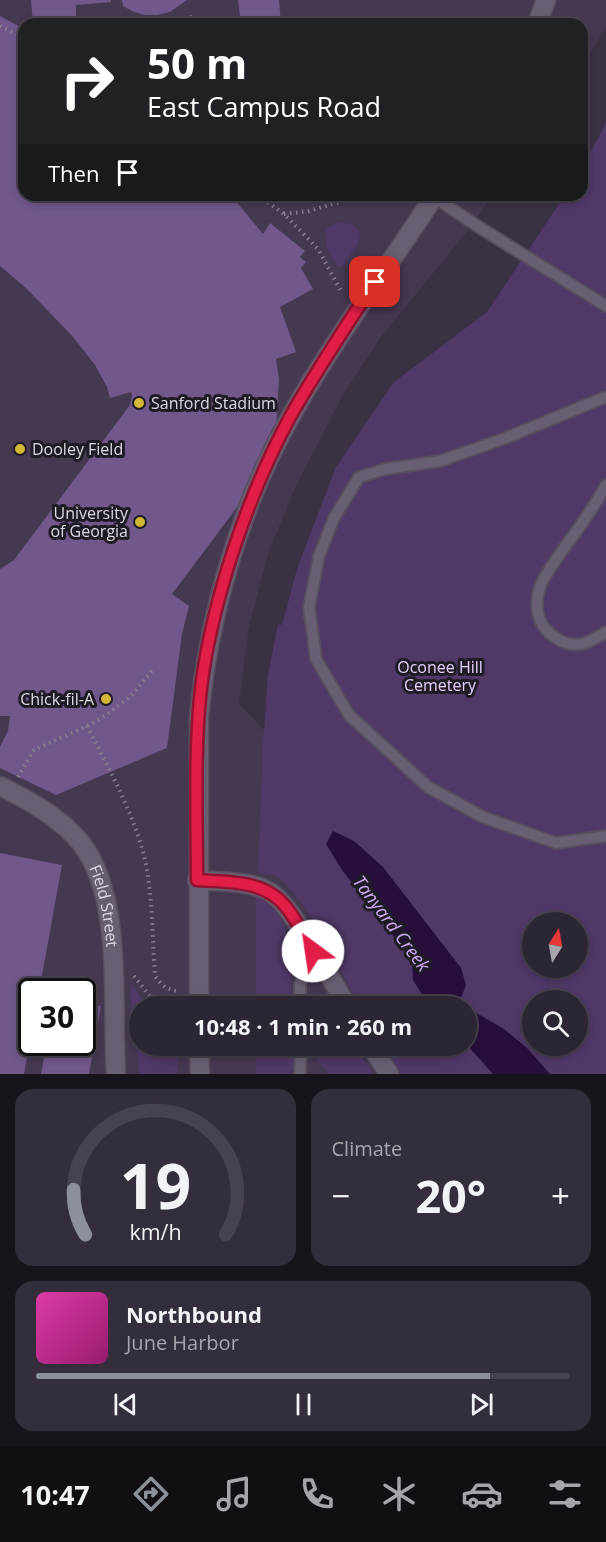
<!DOCTYPE html>
<meta charset="utf-8">
<style>
body{margin:0;font-family:"Open Sans",sans-serif;background:#342d3b;color:#f1f3f6;height:100vh;display:flex;flex-direction:column;font-size:22px;white-space:nowrap}
*{box-sizing:border-box;margin:0}
p{font-size:20px;color:#a6a5ac}
.icon{flex:none;width:33px;height:33px;fill:none;stroke:currentColor;stroke-width:2;stroke-linecap:round;stroke-linejoin:round}
.map{position:relative;height:1074px;overflow:hidden}
.sheet{display:flex;flex-direction:column;gap:15px;padding:15px;background:#18141c;flex:1}
.sheet>*{flex:none}
.banner{position:absolute;left:18px;top:18px;width:570px;height:183px;border-radius:18px;box-shadow:0 3px 9px #0003,0 0 0 2px #48424e;background:#202124;color:#fff;overflow:hidden}
.needle{width:39px;rotate:11deg}
.buttons{position:absolute;left:522px;top:912px;display:grid;gap:12px}
.buttons a{display:grid;place-items:center;width:66px;height:66px;border-radius:50%;background:#2c2533;box-shadow:0 3px 9px #0003,0 0 0 2px #48424e;font-size:30px}
.speed{position:absolute;left:18px;top:978px;display:flex;gap:12px;font-size:30px;font-weight:700;text-align:center}
.speed>*{display:grid;place-content:center;width:78px;height:78px;border-radius:50%;background:#2c2533;box-shadow:0 3px 9px #0003,0 0 0 2px #48424e;line-height:1}
.speed .limit{border:3px solid #111;border-radius:9px;background:#fff;color:#111}
.pin{position:absolute;display:grid;place-items:center;width:51px;height:51px;color:#fff;margin:-26px;border-radius:12px;box-shadow:0 3px 9px #0006}
.me{position:absolute;width:66px;margin:-33px;rotate:329deg;stroke-linejoin:round;filter:drop-shadow(0 0 4px #0008)}
.turn{display:flex;align-items:center;gap:21px;height:126px;padding:0 30px;font-size:27px}
.turn .icon{width:78px;height:78px;stroke-width:2.5}
.turn b{display:block;font-size:42px;line-height:51px}
.then{display:flex;align-items:center;height:57px;padding:0 30px;background:#0003;gap:12px;font-size:22px}
.big{font-size:45px;font-weight:700;line-height:1.1}
.sheet .tile{flex:1;display:flex;flex-direction:column;justify-content:center;gap:9px;min-width:0;padding:0 21px;border-radius:18px;background:#342d3b}
.sheet .dial{align-items:center;gap:0}
.dial svg{height:156px;overflow:visible;fill:none;stroke:#48424e;stroke-width:7;stroke-linecap:round;text-anchor:middle}
.dial text{fill:#f1f3f6;stroke:none}
.song{display:flex;align-items:center;gap:18px}
.cover{width:72px;height:72px;border-radius:9px;background:linear-gradient(135deg,hsl(320 70% 55%),hsl(320 70% 35%))}
.played{height:6px;border-radius:3px;background:linear-gradient(90deg,#8c9099 85%,#48424e 85%)}
.keys{display:flex;justify-content:space-around;direction:ltr}
.heat{display:flex;justify-content:space-between;align-items:center;font-size:33px;direction:ltr}
.sheet .tiles{flex:1;display:grid;gap:15px;grid-template-columns:1fr 1fr}
.tile:last-child{grid-column:span 2}
.trip{position:absolute;left:129px;top:996px;width:348px;height:60px;border-radius:30px;background:#2c2533;box-shadow:0 3px 9px #0003,0 0 0 2px #48424e;font-weight:700;line-height:60px;text-align:center}
.dock{display:flex;height:96px;justify-content:space-around;align-items:center;background:#120f14;color:#a6a5ac}
.dock .icon{width:42px;height:42px}
.dock .on{color:#8c9099}
.dock b{font-size:27px;color:#f1f3f6}
.map>svg:first-child{display:block}
.built{fill:#453851;fill-rule:evenodd}
.green{fill:#503867;fill-rule:evenodd}
.water{fill:#280f3b}
.building{fill:#71578a}
.lines{fill:none;stroke-linecap:round;stroke-linejoin:round}
.service-casing{stroke:#574e5e;stroke-width:14}
.minor-casing{stroke:#574e5e;stroke-width:21}
.secondary-casing{stroke:#574e5e;stroke-width:21}
.path{stroke:#87808f;stroke-width:4;stroke-dasharray:1.5 4.5;stroke-linecap:butt}
.service{stroke:#695f74;stroke-width:10}
.minor{stroke:#695f74;stroke-width:18}
.secondary{stroke:#695f74;stroke-width:18}
.route-casing{stroke:#92132f;stroke-width:15}
.route{stroke:#e11d48;stroke-width:10}
.poi-dot{fill:#d1b736;stroke:#1f1b24;stroke-width:2}
.labels{text-anchor:middle;dominant-baseline:central;stroke-width:6;stroke-linejoin:round;paint-order:stroke}
.poi-label{font-size:16px;fill:#ded8e4;stroke:#1f1b24;text-anchor:start}
.park-label{font-size:16px;fill:#e6cffe;stroke:#1f1b24}
.street-label{font-size:16px;fill:#ded8e4;stroke:#1f1b24}
.water-label{font-size:18px;font-style:italic;fill:#d1aaf7;stroke:#1f1b24}
</style>
<div class="map">
<svg width="606" height="1074" viewBox="0 0 606 1074">
<rect width="100%" height="100%" fill="#3a3144"/>
<!-- built -->
<path class="built" d="M 0,0 L 606,0 L 606,27 L 582,66 L 582,24 L 24,24 L 24,195 L 493,195 L 465,234 L 381,337 L 344,393 L 294,490 L 268,554 L 249,627 L 239,704 L 266,732 L 532,1046 L 561,1074 L 0,1074 ZM 32,992 L 82,992 L 82,1042 L 32,1042 ZM 140,1006 L 466,1006 L 466,1046 L 140,1046 Z"/>
<!-- green -->
<g class="green">
<path d="M 606,123 L 606,1074 L 401,1074 L 382,1046 L 466,1046 L 466,1006 L 360,1006 C 344,977 302,891 277,877 C 272,874 264,874 258,873 L 263,744 L 268,675 L 278,624 L 282,625 L 297,569 L 336,467 L 394,382 L 487,312 L 565,195 L 582,195 L 582,168 ZM 532,922 L 578,922 L 578,968 L 532,968 ZM 532,1000 L 578,1000 L 578,1046 L 532,1046 Z"/>
<path d="M 341,222 C 376,227 354,249 342,267 L 338,267 C 329,255 321,241 328,227 Z"/>
<path d="M 256,894 C 296,915 291,968 292,1006 L 256,1006 Z"/>
<polygon points="130,981 146,1005 151,1006 140,1006 140,1046 177,1046 177,1074 139,1074 138,1054 132,1027"/>
<polygon points="256,1046 293,1046 294,1067 290,1074 256,1074"/>
<polygon points="310,1046 354,1046 373,1074 329,1074 314,1054"/>
</g>
<!-- water -->
<polygon class="water" points="333,831 354,841 383,867 461,968 466,985 461,998 473,1011 504,1029 527,1048 550,1074 493,1074 467,1045 466,1006 431,1006 428,1004 413,980 412,960 342,870 326,844"/>
<!-- building -->
<g class="building">
<polygon points="31,0 111,0 111,2 76,5 76,24 33,24"/>
<polygon points="122,0 187,0 170,12 157,15 144,15 132,11 123,6"/>
<polygon points="238,0 279,0 281,24 241,24"/>
<polygon points="0,16 24,29 24,195 231,195 263,234 270,223 305,251 300,257 306,262 301,268 313,289 280,307 296,352 276,359 279,379 276,430 244,498 172,594 189,606 182,634 167,748 56,795 0,768 0,747 8,731 10,716 0,716 0,569 14,560 130,405 132,395 131,392 110,398 107,387 95,365 74,338 27,289 0,266"/>
<polygon points="0,853 62,865 39,992 32,992 32,1031 24,1074 0,1074"/>
<polygon points="82,1002 101,1006 89,1074 41,1074 47,1042 82,1042"/>
</g>
<g class="lines">
<!-- service casing -->
<g class="service-casing">
<g id="service">
<polyline points="434,197 482,229 606,306"/>
<polyline points="606,397 503,439 440,461 386,469 359,477 334,518 319,556 309,607 316,659 349,715 428,787 483,817 556,843 606,836"/>
<path d="M 606,485 C 594,508 578,529 562,551 C 554,563 543,576 539,590 C 534,610 539,628 556,638 C 576,651 588,643 606,632"/>
<polyline points="300,1006 300,984 313,951"/>
<polyline points="300,1074 301,1046"/>
</g>
</g>
<!-- minor casing -->
<g class="minor-casing">
<g id="minor">
<path id="s1" d="M 0,786 C 26,799 52,813 73,834 C 126,886 111,1004 116,1074"/>
<path d="M 197,880 C 220,882 249,880 270,892 C 293,906 331,980 347,1006"/>
<polyline points="371,1046 389,1074"/>
</g>
</g>
<!-- secondary casing -->
<g class="secondary-casing">
<g id="secondary">
<polyline points="537,24 546,0"/>
<path d="M 199,1006 L 199,718 C 208,617 241,504 291,416 C 334,339 387,269 435,195"/>
<polyline points="199,1046 200,1074"/>
</g>
</g>
<!-- path -->
<g class="path">
<polyline points="405,19 405,24"/>
<polyline points="126,23 130,24"/>
<polyline points="174,24 194,16 198,24"/>
<polyline points="0,26 24,38"/>
<polyline points="258,195 284,214 318,249 341,291"/>
<polyline points="284,214 309,211 363,195"/>
<path d="M 87,726 C 108,767 131,808 143,852 C 153,889 152,938 155,976 C 161,985 166,989 177,991"/>
<polyline points="18,777 34,750 87,726 106,715 131,696 154,668"/>
<polyline points="134,976 156,1004 161,1006"/>
</g>
<!-- service -->
<use href="#service" class="service"/>
<!-- minor -->
<use href="#minor" class="minor"/>
<!-- secondary -->
<use href="#secondary" class="secondary"/>
</g>
<g class="lines">
<!-- route casing -->
<g class="route-casing">
<path id="route" d="M 313,951 C 304,937 297,920 286,907 C 265,880 228,882 197,880 C 197,816 194,751 201,688 C 212,600 248,495 290,417 C 316,371 346,326 375,282"/>
</g>
<!-- route -->
<use href="#route" class="route"/>
</g>
<!-- markers -->
<g class="poi-dot">
<circle cx="139" cy="403" r="6"/>
<circle cx="20" cy="449" r="6"/>
<circle cx="140" cy="522" r="6"/>
<circle cx="106" cy="699" r="6"/>
</g>
<g class="labels">
<!-- poi labels -->
<g class="poi-label">
<text x="151" y="403">Sanford Stadium</text>
<text x="32" y="449">Dooley Field</text>
<text x="128" y="513" text-anchor="end">University<tspan x="128" dy="18">of Georgia</tspan></text>
<text x="94" y="699" text-anchor="end">Chick-fil-A</text>
</g>
<!-- park labels -->
<g class="park-label">
<text x="440" y="667">Oconee Hill<tspan x="440" dy="18">Cemetery</tspan></text>
</g>
<!-- street labels -->
<g class="street-label">
<text stroke="none"><textPath href="#s1" startOffset="168">Field Street</textPath></text>
</g>
<!-- water labels -->
<g class="water-label">
<text transform="translate(392 923) rotate(53)">Tanyard Creek</text>
</g>
</g>
</svg>
<div class="buttons">
<a><svg class="needle" viewBox="-14 -14 28 28"><path d="M0-13l5 13h-10z" fill="#e53935"/><path d="M0 13l5-13h-10z" fill="#a6a5ac"/></svg></a>
<a><svg class="icon" aria-label="search" viewBox="0 0 24 24"><circle cx="10" cy="10" r="6"/><path d="M15 15l6 6"/></svg></a>
</div>
<div class="speed"><div class="limit">30</div></div>
<div class="pin" style="left:375px;top:282px;background:#d93025"><svg class="icon" aria-label="arrive" viewBox="0 0 24 24"><path d="M6 21V4h12l-3 4 3 4H6"/></svg></div>
<svg class="me" style="left:313px;top:951px" viewBox="-20 -20 40 40"><circle r="19" fill="#fff"/><path d="M0-13L10 11 0 6-10 11z" fill="#e11d48"/></svg>
<div class="trip">10:48 · 1 min · 260 m</div>
<div class="banner">
<div class="turn"><svg class="icon" aria-label="right" viewBox="0 0 24 24"><path d="M7 20v-9h11M14 6l5 5-5 5"/></svg><div><b>50 m</b>East Campus Road</div></div>
<div class="then">Then<svg class="icon" aria-label="arrive" viewBox="0 0 24 24"><path d="M6 21V4h12l-3 4 3 4H6"/></svg></div>
</div>
</div>
<section class="sheet">
<div class="tiles">
<div class="tile dial"><svg viewBox="0 0 100 80">
<path d="M14 69A42 42 0 1 1 86 69"/>
<path d="M14 69A42 42 0 0 1 8 46" stroke="#8c9099"/>
<text x="50" y="56" font-size="32" font-weight="700">19</text>
<text x="50" y="72" font-size="11">km/h</text>
</svg></div>
<div class="tile"><p>Climate</p>
<div class="heat"><a>−</a><b class="big">20°</b><a>+</a></div>
</div>
<div class="tile">
<div class="song"><i class="cover"></i><div><b>Northbound</b><p>June Harbor</p></div></div>
<div class="played"></div>
<div class="keys"><svg class="icon" aria-label="previous" viewBox="0 0 24 24"><path d="M18 5L8 12l10 7zM5 5v14"/></svg><svg class="icon" aria-label="pause" viewBox="0 0 24 24"><path d="M8 5v14M16 5v14"/></svg><svg class="icon" aria-label="next" viewBox="0 0 24 24"><path d="M6 5l10 7-10 7zM19 5v14"/></svg></div>
</div>
</div>
</section>
<nav class="dock">
<b>10:47</b>
<svg class="icon on" aria-label="directions" viewBox="0 0 24 24"><path d="M12 3l9 9-9 9-9-9zM9 14v-3h6M13 9l2 2-2 2"/></svg>
<svg class="icon" aria-label="music" viewBox="0 0 24 24"><path d="M9 18V5l10-2v13"/><circle cx="6" cy="18" r="3"/><circle cx="16" cy="16" r="3"/></svg>
<svg class="icon" aria-label="phone" viewBox="0 0 24 24"><path d="M5 4h4l2 5-3 2q2 4 5 5l2-3 5 2v4C11 20 4 13 5 4z"/></svg>
<svg class="icon" aria-label="climate" viewBox="0 0 24 24"><path d="M12 3v18M4 7l16 10M4 17L20 7"/></svg>
<svg class="icon" aria-label="car" viewBox="0 0 24 24"><path d="M5 17H2v-5l4-1 3-4h7l3 4 3 1v5h-3M9 17h6M6 11h13"/><circle cx="7" cy="17" r="2"/><circle cx="17" cy="17" r="2"/></svg>
<svg class="icon" aria-label="filters" viewBox="0 0 24 24"><path d="M4 7h16M4 17h16"/><circle cx="9" cy="7" r="2"/><circle cx="15" cy="17" r="2"/></svg>
</nav>
